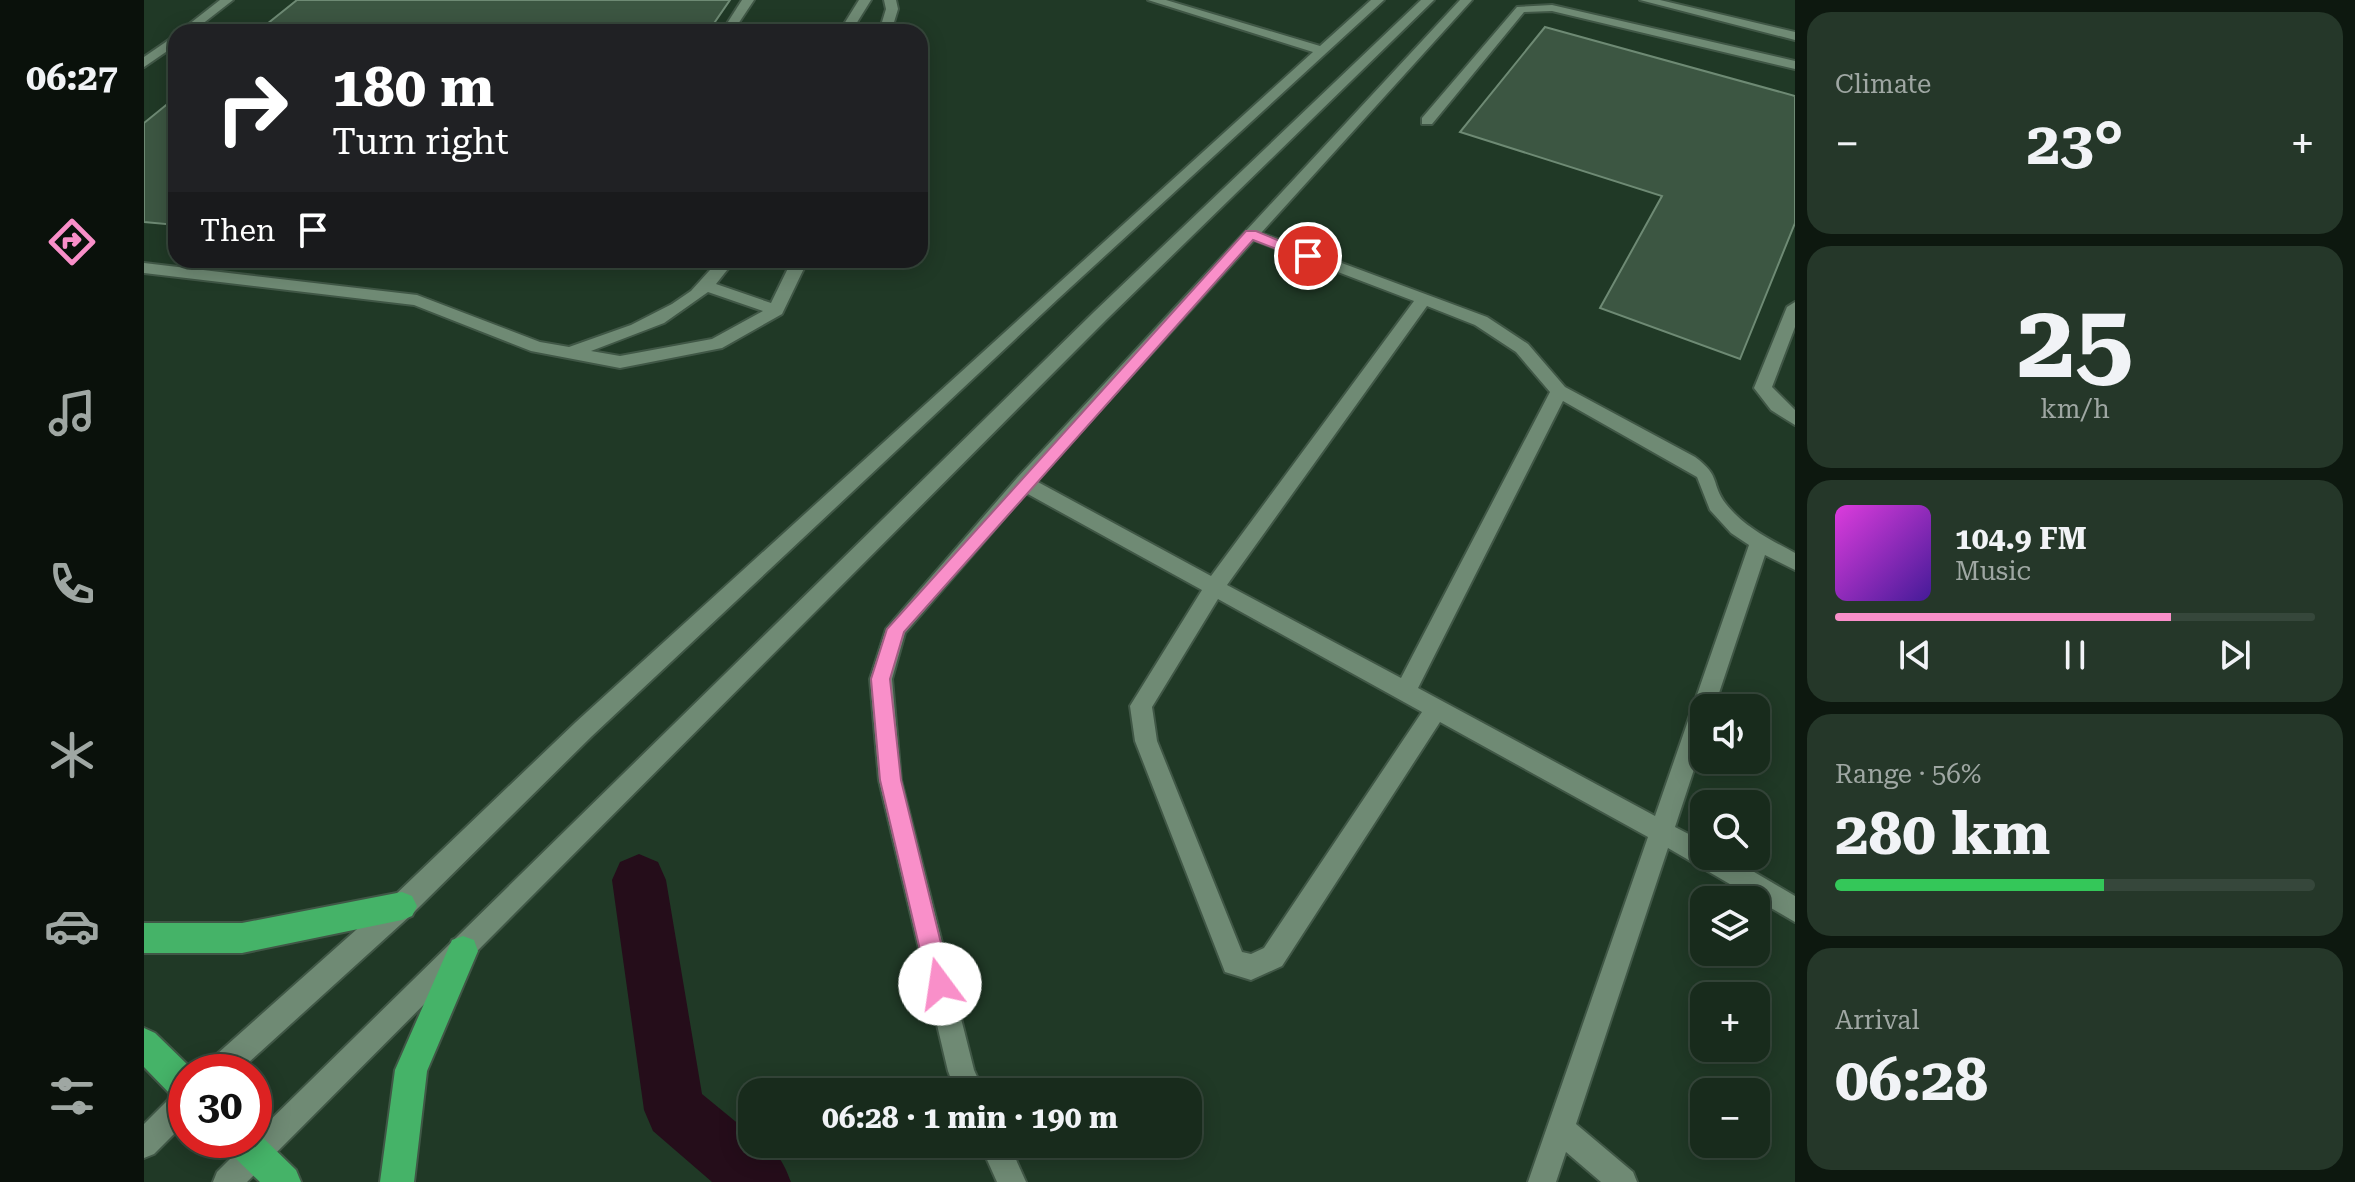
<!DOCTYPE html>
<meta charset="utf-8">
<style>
body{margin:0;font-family:"Roboto Serif",serif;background:#253729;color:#f1f3f6;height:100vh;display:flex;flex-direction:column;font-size:30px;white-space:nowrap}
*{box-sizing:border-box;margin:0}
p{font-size:26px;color:#9fa7a3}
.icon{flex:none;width:44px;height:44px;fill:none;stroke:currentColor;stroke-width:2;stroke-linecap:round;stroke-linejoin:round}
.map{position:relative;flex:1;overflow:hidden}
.sheet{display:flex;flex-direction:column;gap:12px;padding:12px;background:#0d180f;width:560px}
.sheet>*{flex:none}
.guide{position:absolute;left:24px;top:24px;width:760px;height:244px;border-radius:24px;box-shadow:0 4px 20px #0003,0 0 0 2px #36473b;background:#202124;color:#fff;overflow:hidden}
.buttons{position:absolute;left:1546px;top:694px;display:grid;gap:16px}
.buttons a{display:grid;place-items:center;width:80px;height:80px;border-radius:16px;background:#182b1c;box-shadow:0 4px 20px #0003,0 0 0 2px #36473b;font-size:40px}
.speed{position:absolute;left:24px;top:1054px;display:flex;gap:16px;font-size:40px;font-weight:700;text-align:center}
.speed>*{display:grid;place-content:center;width:104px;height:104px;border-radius:50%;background:#182b1c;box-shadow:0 4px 20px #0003,0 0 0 2px #36473b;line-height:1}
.speed .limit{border:12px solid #d22;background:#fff;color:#111}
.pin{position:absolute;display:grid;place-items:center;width:68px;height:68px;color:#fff;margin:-34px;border:4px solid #fff;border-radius:50%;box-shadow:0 2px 8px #0007}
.me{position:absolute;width:88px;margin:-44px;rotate:346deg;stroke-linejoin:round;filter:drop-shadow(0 0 6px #0008)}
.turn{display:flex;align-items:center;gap:28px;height:168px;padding:0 32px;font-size:36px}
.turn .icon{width:104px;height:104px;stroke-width:2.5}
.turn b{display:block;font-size:56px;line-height:68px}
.then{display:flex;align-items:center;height:76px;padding:0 32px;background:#0003;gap:16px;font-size:30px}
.big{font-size:60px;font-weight:700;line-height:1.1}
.sheet .card{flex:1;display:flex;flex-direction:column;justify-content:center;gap:12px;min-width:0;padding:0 28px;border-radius:24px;background:#253729}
.sheet .dial{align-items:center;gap:0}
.dial b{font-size:104px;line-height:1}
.song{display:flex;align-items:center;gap:24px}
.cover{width:96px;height:96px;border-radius:12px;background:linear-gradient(135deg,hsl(300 70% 55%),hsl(260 70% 35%))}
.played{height:8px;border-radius:4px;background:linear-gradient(90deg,#f98fc9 70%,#36473b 70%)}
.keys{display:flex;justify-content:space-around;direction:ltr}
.heat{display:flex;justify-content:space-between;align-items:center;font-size:44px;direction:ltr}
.charge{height:12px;border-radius:6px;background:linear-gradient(90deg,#34c759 56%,#36473b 0)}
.trip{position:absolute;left:594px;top:1078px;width:464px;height:80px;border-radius:24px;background:#182b1c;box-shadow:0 4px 20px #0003,0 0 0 2px #36473b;font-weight:700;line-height:80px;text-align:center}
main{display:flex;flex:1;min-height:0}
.dock{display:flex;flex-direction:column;width:144px;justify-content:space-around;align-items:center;background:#0a110b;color:#9fa7a3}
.dock .icon{width:56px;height:56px}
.dock .current{color:#f98fc9}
.dock b{font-size:36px;color:#f1f3f6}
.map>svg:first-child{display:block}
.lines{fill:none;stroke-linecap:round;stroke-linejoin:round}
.canal{fill:#250d1a;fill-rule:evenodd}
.building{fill:#3c5642;stroke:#6e8a74;stroke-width:2}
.minor-casing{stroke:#405746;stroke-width:4}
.highway-casing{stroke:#405746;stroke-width:4}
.minor{fill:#6f8a74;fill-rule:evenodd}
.highway{fill:#45b368;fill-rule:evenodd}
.route{fill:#f98fc9;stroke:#a25d83;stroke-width:2}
</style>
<main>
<nav class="dock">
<b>06:27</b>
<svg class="icon current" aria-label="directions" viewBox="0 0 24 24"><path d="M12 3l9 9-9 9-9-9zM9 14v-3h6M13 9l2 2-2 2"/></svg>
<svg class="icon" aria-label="music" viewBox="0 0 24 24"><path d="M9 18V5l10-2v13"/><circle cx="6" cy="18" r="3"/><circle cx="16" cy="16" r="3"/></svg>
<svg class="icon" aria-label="phone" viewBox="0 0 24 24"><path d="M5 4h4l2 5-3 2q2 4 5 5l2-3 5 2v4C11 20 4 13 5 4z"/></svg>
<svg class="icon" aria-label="climate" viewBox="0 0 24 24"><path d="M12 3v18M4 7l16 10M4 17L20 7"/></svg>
<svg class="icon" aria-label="car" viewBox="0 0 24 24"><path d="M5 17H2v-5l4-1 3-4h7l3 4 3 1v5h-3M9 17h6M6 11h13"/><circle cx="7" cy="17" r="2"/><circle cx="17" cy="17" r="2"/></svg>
<svg class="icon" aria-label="filters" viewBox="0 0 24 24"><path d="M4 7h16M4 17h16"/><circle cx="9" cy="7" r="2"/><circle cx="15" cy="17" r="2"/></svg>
</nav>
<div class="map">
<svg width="1651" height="1182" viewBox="0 0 1651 1182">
<rect width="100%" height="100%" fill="#203926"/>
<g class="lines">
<!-- canal -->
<path class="canal" d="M 495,854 L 514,862 L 522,880 L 558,1094 L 608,1135 L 608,1144 C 631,1144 640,1163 647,1182 L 568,1182 L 509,1131 L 500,1110 L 468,880 L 476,862 Z"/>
</g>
<!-- building -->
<g class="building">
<polygon points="153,0 586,0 564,32 113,32"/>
<polygon points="1401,27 1651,96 1651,223 1596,359 1456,308 1518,196 1316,132"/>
<polygon points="32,97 32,225 0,222 0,123"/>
</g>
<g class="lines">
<!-- minor casing -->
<g class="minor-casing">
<g id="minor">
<polygon points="76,0 89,0 48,32 35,32"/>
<polygon points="598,0 610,0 592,27 584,27 582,25"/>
<polygon points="715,0 727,0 707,32 695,32"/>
<polygon points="740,0 752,0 754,9 747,32 735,32 742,9"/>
<polygon points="1004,0 1022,0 1176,46 1227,0 1240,0 915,298 448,736 267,915 94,1072 60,1072 64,1062 249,897 432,722 1169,52"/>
<polygon points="1277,0 1290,0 962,320 103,1182 69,1182 73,1172 105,1140 110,1140 110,1136 950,312"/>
<path d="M 1316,0 L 1328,0 L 1117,233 L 1343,317 L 1384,344 L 1421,387 L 1551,457 C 1578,477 1566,483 1582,504 C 1600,527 1627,540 1651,553 L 1651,570 L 1621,555 L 1570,708 L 1560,708 L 1560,739 L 1531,827 L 1560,842 L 1560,856 L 1583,856 L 1651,896 L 1651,922 L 1524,848 L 1432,1124 L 1489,1172 L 1493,1182 L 1457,1182 L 1422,1152 L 1412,1182 L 1384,1182 L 1504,837 L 1296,722 L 1138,966 L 1107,980 L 1081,972 L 991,741 L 986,706 L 1058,590 L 882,493 L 761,633 L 748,679 L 757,780 L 830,1070 L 840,1092 L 812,1092 L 804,1071 L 735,780 L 726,679 L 742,629 L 873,478 ZM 1110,240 L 1270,301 L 1067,576 L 892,481 ZM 1283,306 L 1331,325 L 1372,352 L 1406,392 L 1257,678 L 1083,585 ZM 1419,401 L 1553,477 L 1566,510 L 1587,533 L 1605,545 L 1511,816 L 1274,688 ZM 1074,599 L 1278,712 L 1120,948 L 1107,954 L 1098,952 L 1013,741 L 1008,707 Z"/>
<polygon points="1496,0 1516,0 1651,32 1651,40"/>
<polygon points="1408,5 1651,61 1651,69 1408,11 1380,12 1288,124 1278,124 1278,118 1373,7"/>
<polygon points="32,35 32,45 0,67 0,57"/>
<path d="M 575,260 L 591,260 L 572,284 L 627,303 L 648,260 L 664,260 L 638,314 L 578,348 L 476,368 L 387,351 L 270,305 L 0,273 L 0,263 L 273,295 L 396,342 L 425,347 L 487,325 L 528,304 L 547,291 ZM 564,292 L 619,311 L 568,339 L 476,356 L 447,351 L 520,323 Z"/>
<polygon points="1651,302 1651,327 1628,387 1651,410 1651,425 1627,410 1610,388 1643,307"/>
<polygon points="42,1088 42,1122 10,1154 0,1158 0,1124 32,1092"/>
<polygon points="836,1144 865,1144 882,1182 853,1182"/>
</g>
</g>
<!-- highway casing -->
<g class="highway-casing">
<g id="highway">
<polygon points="258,892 268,896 273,906 268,916 258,920 98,953 0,953 0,923 98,923"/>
<polygon points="319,936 330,940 334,951 283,1071 270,1182 236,1182 251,1070 308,940"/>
<polygon points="0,1028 11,1033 51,1072 42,1072 42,1102 30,1098 0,1067"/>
<polygon points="110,1129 152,1170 157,1182 116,1182 85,1152 80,1140 110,1140"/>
</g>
</g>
<!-- minor -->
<use href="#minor" class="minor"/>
<!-- highway -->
<use href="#highway" class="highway"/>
</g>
<!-- route -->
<polygon class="route" points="1102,231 1112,231 1171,256 1159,259 1109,240 760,632 746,679 757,780 807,984 804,992 796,996 787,992 784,984 736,780 727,679 743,629"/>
</svg>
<div class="buttons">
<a><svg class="icon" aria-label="sound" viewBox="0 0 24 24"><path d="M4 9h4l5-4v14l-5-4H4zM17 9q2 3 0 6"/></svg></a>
<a><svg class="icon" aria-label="search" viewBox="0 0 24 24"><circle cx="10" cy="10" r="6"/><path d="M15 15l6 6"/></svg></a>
<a><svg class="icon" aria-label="layers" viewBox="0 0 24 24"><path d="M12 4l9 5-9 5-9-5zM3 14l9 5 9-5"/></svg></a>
<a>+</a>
<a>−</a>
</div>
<div class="speed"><div class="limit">30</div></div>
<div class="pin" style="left:1164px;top:256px;background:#d93025"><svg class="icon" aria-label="arrive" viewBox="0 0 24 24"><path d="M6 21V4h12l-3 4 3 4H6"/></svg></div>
<svg class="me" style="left:796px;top:984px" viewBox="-20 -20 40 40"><circle r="19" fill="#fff"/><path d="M0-13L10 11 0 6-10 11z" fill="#f98fc9"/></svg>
<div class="trip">06:28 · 1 min · 190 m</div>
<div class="guide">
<div class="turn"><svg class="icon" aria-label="right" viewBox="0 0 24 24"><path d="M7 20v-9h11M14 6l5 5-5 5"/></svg><div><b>180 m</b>Turn right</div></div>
<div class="then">Then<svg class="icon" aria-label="arrive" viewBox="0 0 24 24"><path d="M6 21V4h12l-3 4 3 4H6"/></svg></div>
</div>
</div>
<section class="sheet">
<div class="card"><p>Climate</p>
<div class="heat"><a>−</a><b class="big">23°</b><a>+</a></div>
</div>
<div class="card dial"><b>25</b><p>km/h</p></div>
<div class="card">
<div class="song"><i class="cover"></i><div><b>104.9 FM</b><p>Music</p></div></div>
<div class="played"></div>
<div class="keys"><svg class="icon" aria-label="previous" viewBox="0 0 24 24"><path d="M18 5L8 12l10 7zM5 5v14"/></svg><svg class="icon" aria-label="pause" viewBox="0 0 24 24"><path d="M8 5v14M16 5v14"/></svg><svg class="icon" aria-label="next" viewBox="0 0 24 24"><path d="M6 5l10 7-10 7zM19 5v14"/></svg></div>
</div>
<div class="card"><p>Range · 56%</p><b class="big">280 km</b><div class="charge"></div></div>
<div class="card"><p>Arrival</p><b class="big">06:28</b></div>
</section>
</main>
